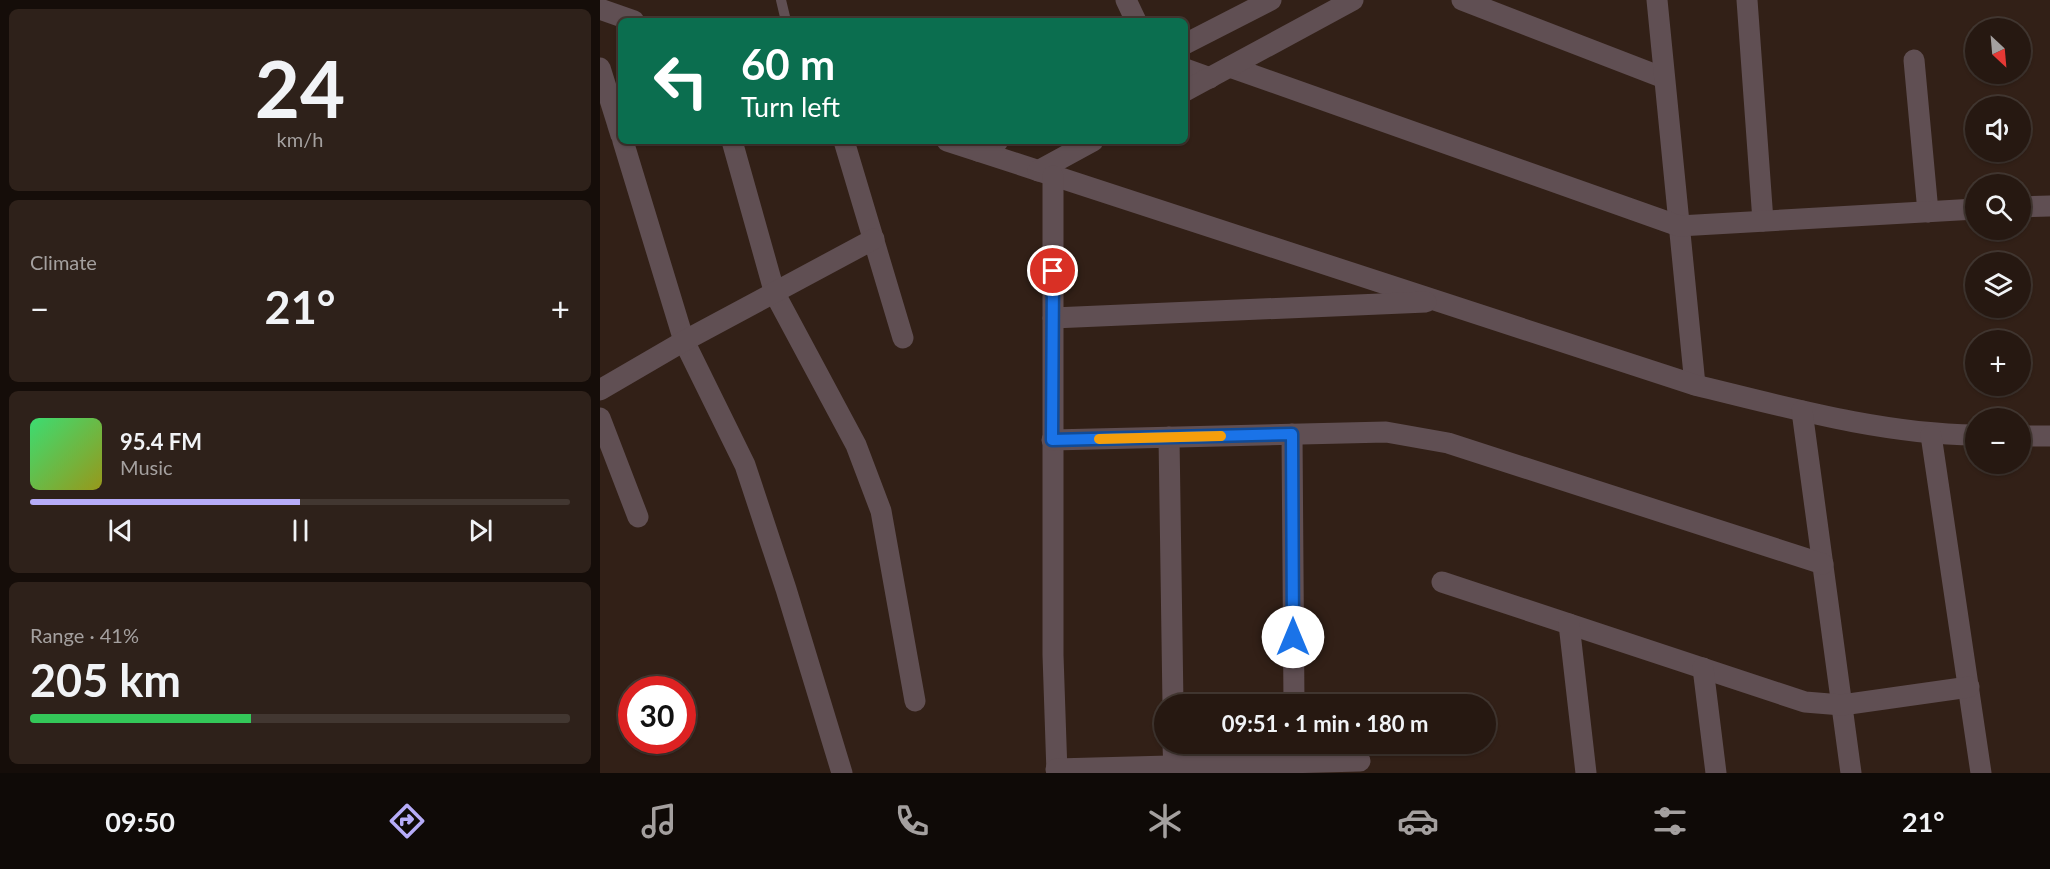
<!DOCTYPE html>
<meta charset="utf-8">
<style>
body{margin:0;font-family:Lato,sans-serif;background:#2e211a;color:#f1f3f6;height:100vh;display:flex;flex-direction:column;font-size:22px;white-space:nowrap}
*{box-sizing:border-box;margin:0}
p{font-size:20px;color:#a4a09f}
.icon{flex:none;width:33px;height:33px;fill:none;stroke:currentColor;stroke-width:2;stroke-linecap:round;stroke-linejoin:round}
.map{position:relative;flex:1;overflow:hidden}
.details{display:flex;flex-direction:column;gap:9px;padding:9px;background:#150d09;width:600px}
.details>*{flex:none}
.banner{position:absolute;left:18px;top:18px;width:570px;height:126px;border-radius:9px;box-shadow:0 2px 4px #0004,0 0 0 2px #423731;background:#0b6e4f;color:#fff;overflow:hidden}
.needle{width:39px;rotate:154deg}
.fabs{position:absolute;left:1365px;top:18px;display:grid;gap:12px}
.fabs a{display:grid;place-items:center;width:66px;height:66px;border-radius:50%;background:#261811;box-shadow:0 2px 4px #0004,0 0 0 2px #423731;font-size:30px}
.speed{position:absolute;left:18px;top:676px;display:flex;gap:12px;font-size:30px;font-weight:700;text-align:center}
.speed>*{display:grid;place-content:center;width:78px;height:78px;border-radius:50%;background:#261811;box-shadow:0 2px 4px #0004,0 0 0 2px #423731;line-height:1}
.speed .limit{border:9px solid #d22;background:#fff;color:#111}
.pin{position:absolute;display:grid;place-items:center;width:51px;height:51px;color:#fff;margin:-26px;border:3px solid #fff;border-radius:50%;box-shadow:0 2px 6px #0007}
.me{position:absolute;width:66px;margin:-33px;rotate:0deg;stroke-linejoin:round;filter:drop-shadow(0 0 4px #0008)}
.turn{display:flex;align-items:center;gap:21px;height:126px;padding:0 24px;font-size:27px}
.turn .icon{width:78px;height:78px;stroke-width:2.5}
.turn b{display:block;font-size:42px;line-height:51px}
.big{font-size:45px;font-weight:700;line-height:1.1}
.details .card{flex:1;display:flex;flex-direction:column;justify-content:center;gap:9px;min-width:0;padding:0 21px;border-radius:9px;background:#2e211a}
.details .dial{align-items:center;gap:0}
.dial b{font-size:78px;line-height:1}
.song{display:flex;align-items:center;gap:18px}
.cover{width:72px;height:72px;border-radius:9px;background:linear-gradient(135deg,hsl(140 70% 55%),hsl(60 70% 35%))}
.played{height:6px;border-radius:3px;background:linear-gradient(90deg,#b6acf8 50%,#423731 50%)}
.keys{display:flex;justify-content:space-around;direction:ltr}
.heat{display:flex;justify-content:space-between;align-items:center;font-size:33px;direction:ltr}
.charge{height:9px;border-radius:4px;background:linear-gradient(90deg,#34c759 41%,#423731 0)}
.trip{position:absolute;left:554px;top:694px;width:342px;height:60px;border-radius:30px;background:#261811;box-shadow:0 2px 4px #0004,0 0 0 2px #423731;font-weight:700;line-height:60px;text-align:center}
.menu{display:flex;height:96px;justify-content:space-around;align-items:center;background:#0f0a07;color:#a4a09f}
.menu .icon{width:42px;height:42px}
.menu .selected{color:#b6acf8}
.menu b{font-size:27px;color:#f1f3f6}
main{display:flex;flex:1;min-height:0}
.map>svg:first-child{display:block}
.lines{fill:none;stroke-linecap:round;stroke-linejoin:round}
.lane{stroke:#604f53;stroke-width:10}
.street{stroke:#604f53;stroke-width:21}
.route-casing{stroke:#114b97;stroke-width:15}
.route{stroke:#1a73e8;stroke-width:10}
.slow{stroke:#f59e0b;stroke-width:10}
</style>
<main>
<section class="details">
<div class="card dial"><b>24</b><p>km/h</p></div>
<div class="card"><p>Climate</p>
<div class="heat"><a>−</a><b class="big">21°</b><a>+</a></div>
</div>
<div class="card">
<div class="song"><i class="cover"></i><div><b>95.4 FM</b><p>Music</p></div></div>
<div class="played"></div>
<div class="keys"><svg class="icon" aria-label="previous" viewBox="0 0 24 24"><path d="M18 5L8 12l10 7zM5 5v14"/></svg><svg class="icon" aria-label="pause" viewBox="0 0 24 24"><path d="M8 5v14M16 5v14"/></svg><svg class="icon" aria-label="next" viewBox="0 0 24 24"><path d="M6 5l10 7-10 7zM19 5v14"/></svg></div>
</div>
<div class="card"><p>Range · 41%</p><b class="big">205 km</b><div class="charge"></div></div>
</section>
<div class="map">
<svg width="1450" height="773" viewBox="0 0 1450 773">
<rect width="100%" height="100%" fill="#322017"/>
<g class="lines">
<!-- lane -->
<polyline class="lane" points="181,0 186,21"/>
<!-- street -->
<g class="street">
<polyline points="526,0 536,21"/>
<polyline points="862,0 1064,78"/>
<polyline points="1057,0 1095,385"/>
<polyline points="1147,0 1163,221"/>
<polyline points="0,9 34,21"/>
<polyline points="585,44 671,0"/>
<polyline points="1314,60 1328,212"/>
<polyline points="630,67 1079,226 1376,209"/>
<polyline points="0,68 21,135"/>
<polyline points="585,69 610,78"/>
<polyline points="585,91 753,0"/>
<polyline points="23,141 84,341 145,465 186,589 242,773"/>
<polyline points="132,141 175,294 256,445 281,511 315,701"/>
<polyline points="244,141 303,338"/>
<polyline points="347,141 378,151 398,141"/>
<path d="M 378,151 L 1095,385 C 1186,407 1281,434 1376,435"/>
<polyline points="438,171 493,141"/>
<polyline points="453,176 453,655 457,773"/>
<polyline points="1420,207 1450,206"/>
<polyline points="453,318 826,302"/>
<polyline points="0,390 84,341 274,239"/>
<polyline points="1202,411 1251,773"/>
<polyline points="0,418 38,517"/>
<polyline points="692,434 694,705"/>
<polyline points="1331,435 1381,773"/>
<polyline points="1420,436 1450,436"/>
<polyline points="569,437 573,705"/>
<polyline points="452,440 786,432 848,443 1223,564"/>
<polyline points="842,582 1205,702 1242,705 1369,687"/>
<polyline points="969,624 986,773"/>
<polyline points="1103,668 1116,773"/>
<polyline points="573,744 574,773"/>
<polyline points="456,769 760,761"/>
</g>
</g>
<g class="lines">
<!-- route casing -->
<g class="route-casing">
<polyline id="route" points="453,271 452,440 692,434 693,637"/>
</g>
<!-- route -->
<use href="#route" class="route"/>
<!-- slow -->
<polyline class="slow" points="499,439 621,436"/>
</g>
</svg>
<div class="fabs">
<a><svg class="needle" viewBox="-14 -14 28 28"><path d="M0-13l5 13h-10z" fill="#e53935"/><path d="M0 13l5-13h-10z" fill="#a4a09f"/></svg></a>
<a><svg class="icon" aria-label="sound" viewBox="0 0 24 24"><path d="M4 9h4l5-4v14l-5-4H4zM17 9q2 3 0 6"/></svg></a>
<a><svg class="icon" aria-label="search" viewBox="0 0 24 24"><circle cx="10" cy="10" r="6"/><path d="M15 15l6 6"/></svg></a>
<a><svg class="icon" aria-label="layers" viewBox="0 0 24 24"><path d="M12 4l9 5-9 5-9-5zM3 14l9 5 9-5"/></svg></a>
<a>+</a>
<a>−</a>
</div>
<div class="speed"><div class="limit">30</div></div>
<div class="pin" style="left:453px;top:271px;background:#d93025"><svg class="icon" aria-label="arrive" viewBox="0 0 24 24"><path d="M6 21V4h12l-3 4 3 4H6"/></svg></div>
<svg class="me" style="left:693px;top:637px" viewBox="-20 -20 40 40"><circle r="19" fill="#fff"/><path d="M0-13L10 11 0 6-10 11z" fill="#1a73e8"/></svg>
<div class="trip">09:51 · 1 min · 180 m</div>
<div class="banner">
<div class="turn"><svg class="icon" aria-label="left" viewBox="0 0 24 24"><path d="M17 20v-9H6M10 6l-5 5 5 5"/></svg><div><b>60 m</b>Turn left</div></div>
</div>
</div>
</main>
<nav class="menu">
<b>09:50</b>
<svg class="icon selected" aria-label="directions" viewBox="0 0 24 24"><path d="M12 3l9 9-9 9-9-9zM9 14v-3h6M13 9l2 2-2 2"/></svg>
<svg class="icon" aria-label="music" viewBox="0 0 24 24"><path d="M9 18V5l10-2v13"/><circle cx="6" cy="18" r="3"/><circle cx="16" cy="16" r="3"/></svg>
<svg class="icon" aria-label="phone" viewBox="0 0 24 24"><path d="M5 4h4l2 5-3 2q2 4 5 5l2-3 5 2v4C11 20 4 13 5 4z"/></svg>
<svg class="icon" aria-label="climate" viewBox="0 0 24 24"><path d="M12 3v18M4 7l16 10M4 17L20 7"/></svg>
<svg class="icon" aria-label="car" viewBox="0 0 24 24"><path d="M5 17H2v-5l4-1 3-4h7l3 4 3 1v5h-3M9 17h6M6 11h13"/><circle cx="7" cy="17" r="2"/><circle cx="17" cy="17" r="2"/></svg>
<svg class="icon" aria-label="filters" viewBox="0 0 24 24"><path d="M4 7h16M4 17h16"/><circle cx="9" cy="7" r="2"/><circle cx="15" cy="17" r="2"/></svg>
<b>21°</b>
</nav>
